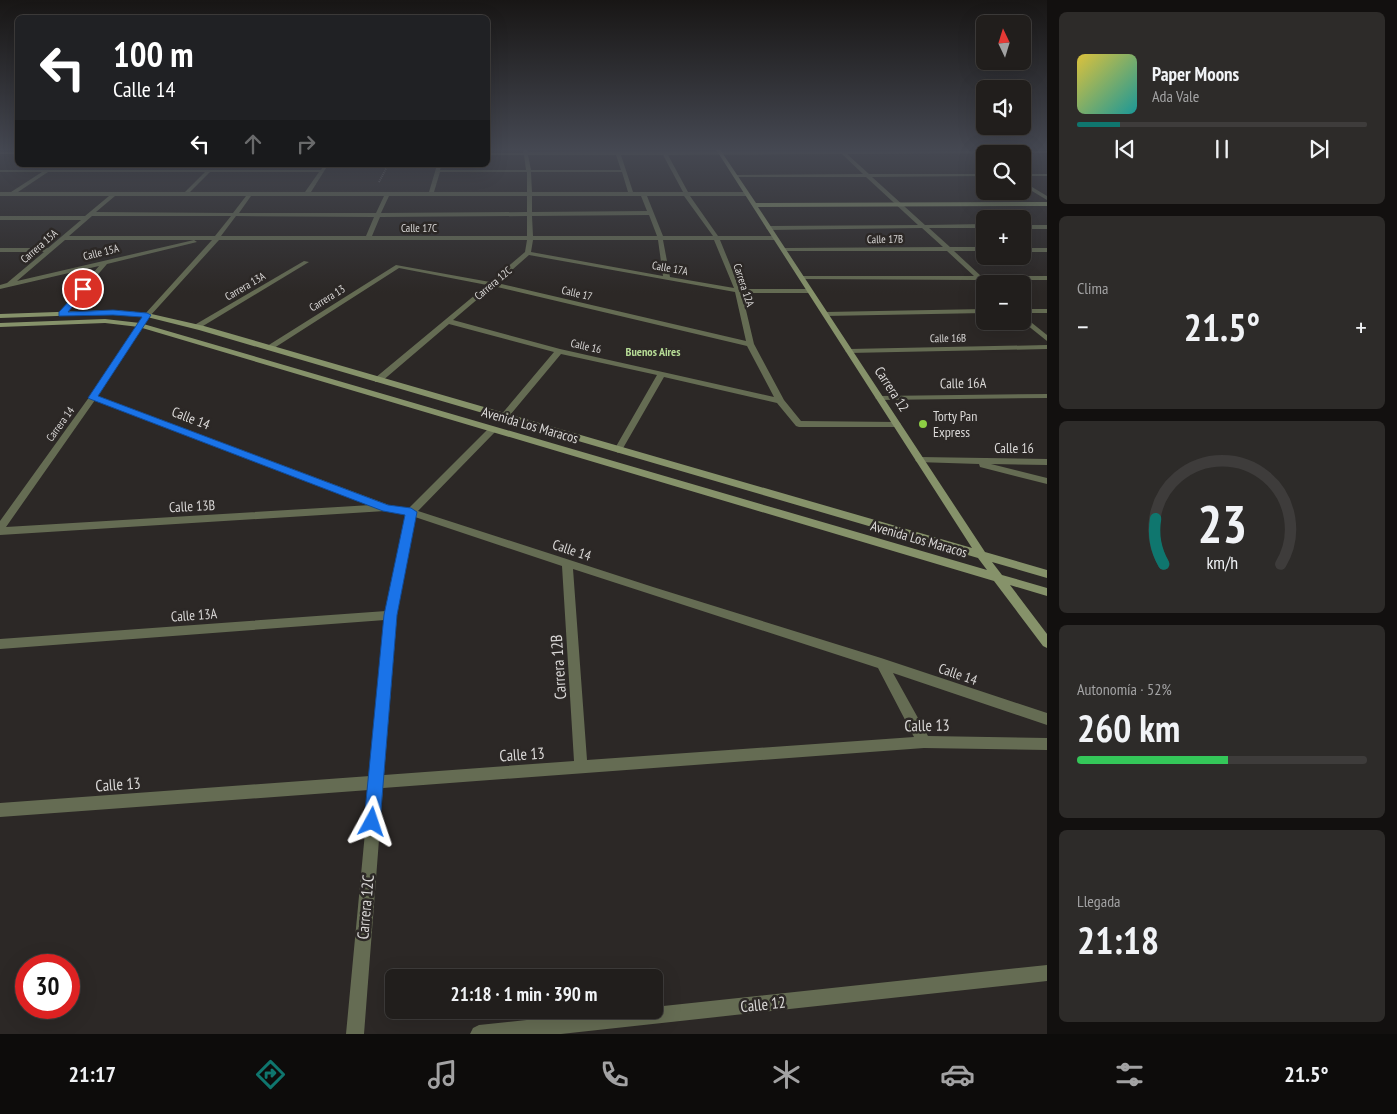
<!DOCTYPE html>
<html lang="es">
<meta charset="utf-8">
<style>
body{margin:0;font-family:"PT Sans Narrow",sans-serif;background:#2d2b29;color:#f1f3f6;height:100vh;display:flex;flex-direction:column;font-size:19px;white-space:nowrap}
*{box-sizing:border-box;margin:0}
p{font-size:16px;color:#a2a2a3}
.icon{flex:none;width:28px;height:28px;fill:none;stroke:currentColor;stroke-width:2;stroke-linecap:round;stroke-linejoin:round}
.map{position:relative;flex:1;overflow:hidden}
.sheet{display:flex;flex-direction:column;gap:12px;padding:12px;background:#12100f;width:350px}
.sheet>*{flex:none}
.hud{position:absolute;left:15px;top:15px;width:475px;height:152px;border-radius:8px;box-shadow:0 5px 20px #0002,0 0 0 1px #3e3c3b;background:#202124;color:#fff;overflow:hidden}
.needle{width:32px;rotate:356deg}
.fabs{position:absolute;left:976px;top:15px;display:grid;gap:10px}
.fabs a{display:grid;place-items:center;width:55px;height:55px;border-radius:8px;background:#211e1c;box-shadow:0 5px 20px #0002,0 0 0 1px #3e3c3b;font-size:25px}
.speed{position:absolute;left:15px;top:954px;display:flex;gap:10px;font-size:25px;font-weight:700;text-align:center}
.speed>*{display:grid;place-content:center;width:65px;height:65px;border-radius:50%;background:#211e1c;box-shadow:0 5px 20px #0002,0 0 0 1px #3e3c3b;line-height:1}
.speed .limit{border:8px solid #d22;background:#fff;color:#111}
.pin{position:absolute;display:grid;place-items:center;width:42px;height:42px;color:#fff;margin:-21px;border:2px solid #fff;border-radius:50%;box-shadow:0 1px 5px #0007}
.me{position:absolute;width:55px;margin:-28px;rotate:5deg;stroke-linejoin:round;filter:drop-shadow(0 0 4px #0008)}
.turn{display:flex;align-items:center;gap:18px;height:105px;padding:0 15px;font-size:22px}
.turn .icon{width:65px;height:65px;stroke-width:2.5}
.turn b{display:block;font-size:35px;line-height:42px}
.lanes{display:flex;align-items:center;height:48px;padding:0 15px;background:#0003;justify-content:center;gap:25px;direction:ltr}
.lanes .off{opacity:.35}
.big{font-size:38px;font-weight:700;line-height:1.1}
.sheet .widget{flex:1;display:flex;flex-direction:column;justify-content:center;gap:8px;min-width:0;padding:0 18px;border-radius:8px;background:#2d2b29}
.sheet .dial{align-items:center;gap:0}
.dial svg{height:130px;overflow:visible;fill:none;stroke:#3e3c3b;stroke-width:7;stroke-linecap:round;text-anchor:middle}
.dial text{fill:#f1f3f6;stroke:none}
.song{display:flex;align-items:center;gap:15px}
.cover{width:60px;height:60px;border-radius:8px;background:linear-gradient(135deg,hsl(50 70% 55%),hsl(180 70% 35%))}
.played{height:5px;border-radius:2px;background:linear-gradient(90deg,#0f766e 15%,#3e3c3b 15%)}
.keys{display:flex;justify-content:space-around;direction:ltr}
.heat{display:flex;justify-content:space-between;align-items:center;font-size:28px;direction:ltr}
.charge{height:8px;border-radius:4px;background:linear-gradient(90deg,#34c759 52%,#3e3c3b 0)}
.trip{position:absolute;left:385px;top:969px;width:278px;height:50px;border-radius:8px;background:#211e1c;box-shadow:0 5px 20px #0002,0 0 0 1px #3e3c3b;font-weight:700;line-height:50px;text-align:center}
.dock{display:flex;height:80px;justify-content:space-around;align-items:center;background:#0d0c0b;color:#a2a2a3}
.dock .icon{width:35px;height:35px}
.dock .current{color:#0f766e}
.dock b{font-size:22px;color:#f1f3f6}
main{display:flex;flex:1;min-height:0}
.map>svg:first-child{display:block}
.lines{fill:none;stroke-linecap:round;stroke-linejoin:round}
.path{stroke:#6d6a68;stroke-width:2;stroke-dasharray:1 1;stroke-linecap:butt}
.street{fill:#656c53;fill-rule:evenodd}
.secondary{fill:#86926a;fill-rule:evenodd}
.route{fill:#1a73e8;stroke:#114b97}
.poi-dot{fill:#8dce44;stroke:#2c2826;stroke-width:2}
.labels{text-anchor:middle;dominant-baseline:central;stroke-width:5;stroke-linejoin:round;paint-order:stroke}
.far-street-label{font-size:11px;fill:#dad8d7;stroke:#2c2826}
.far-neighbourhood-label{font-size:12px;font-weight:bold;fill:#b6db96;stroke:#2c2826}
.street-label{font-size:14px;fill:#dad8d7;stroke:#2c2826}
.poi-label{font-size:14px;fill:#dad8d7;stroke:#2c2826;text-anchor:start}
.near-street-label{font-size:16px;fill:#dad8d7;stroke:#2c2826}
</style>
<main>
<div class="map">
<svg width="1047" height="1034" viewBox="0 0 1047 1034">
<rect width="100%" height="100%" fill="#2c2826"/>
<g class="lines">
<!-- path -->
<polyline class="path" points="379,182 388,165"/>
<!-- street -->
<g class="street">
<path d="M 524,148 L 527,148 L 528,152 L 1047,151 L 1047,153 L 847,154 L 869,174 L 985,174 L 985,176 L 872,177 L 925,225 L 985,224 L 985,228 L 929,228 L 950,247 L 985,247 L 985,251 L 954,251 L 981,276 L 1047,276 L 1047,280 L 985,280 L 985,282 L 983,283 L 978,280 L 800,279 L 799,278 L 802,276 L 974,276 L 947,251 L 783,251 L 783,249 L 785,248 L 943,247 L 922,228 L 769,230 L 766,228 L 769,226 L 918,225 L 866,177 L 735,177 L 733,176 L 735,175 L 863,174 L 842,154 L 668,155 L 688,192 L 746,192 L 749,194 L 746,196 L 690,196 L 718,236 L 775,236 L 778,238 L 775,240 L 720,240 L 740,289 L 810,289 L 813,291 L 810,293 L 742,293 L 754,344 L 784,400 L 801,421 L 897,422 L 900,423 L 901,425 L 900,427 L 799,427 L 796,426 L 777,403 L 664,377 L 622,450 L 618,453 L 614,450 L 657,375 L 561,354 L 506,420 L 500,420 L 500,416 L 554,352 L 449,324 L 381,382 L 375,382 L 375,378 L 487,285 L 399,268 L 271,350 L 268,350 L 264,348 L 396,265 L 490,282 L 525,252 L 527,240 L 219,240 L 150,316 L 98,396 L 389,505 L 409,508 L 489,428 L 495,428 L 496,430 L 495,432 L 418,511 L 653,587 L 881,658 L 1047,713 L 1047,725 L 893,673 L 928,736 L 1047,738 L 1047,750 L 924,748 L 383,788 L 364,1034 L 346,1034 L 369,790 L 0,817 L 0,803 L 370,776 L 385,620 L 0,649 L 0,639 L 386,611 L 406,514 L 385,511 L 0,535 L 0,521 L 90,396 L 145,314 L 212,240 L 65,240 L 17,281 L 194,240 L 197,242 L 107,264 L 63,315 L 59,315 L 59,313 L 99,266 L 0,289 L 0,285 L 7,283 L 44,252 L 0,252 L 0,248 L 48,248 L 81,220 L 0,220 L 0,216 L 85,216 L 109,196 L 0,196 L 0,192 L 11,192 L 42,172 L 0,172 L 0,170 L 321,170 L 324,165 L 328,165 L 311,192 L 429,192 L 437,165 L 441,166 L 440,170 L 526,170 L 524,155 L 488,155 L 488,153 L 523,153 ZM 528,155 L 616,155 L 621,170 L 531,170 ZM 621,155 L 663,155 L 683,192 L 633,192 ZM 48,172 L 205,172 L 185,192 L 18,192 ZM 210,172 L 319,172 L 305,192 L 190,192 ZM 440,172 L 527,172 L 527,192 L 434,192 ZM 531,172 L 622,172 L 628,192 L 532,192 ZM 115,196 L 246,196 L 233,213 L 96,212 ZM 251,196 L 384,196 L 376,213 L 239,213 ZM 389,196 L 527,196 L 527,212 L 381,213 ZM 532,196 L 641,196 L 647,211 L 532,212 ZM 647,196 L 684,196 L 713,236 L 663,236 ZM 649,215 L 657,236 L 533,236 L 532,216 ZM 92,216 L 231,216 L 215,236 L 69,236 ZM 236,216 L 374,217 L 366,236 L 221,236 ZM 527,216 L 527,236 L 372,236 L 380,217 ZM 533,240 L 658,240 L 663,276 L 531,252 ZM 663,240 L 714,240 L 734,288 L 670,277 ZM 529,255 L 735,292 L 746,341 L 497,283 ZM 493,286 L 747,346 L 774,397 L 560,349 L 453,320 ZM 95,400 L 371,505 L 6,527 ZM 415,517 L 562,566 L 574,761 L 384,775 L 397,615 ZM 573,569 L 878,668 L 914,737 L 587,760 Z"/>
<rect x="0" y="152" width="18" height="2"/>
<rect x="1022" y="174" width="25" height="2"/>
<polygon points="1022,181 1047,196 1047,200 1022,185"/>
<rect x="1022" y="225" width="25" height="4"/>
<rect x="1022" y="248" width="25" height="4"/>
<polygon points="304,261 309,262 198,329 191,327"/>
<polygon points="985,309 985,313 825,316 822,314 825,312"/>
<rect x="1022" y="309" width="25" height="4"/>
<polygon points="1022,315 1047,335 1047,341 1022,321"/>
<polygon points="1047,345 1047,349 849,353 845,351 849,349"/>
<polygon points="1047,394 1047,398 879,400 875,398 879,396"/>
<polygon points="920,457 1047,459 1047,465 991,464 1047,478 1047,484 980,467 979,464 917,462 915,460"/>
<polygon points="1047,965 1047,981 561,1034 470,1034 473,1028 479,1025 621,1010 654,1010 654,1007"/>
</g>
<!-- secondary -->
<polygon class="secondary" points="715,148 719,148 756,203 1047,202 1047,206 758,207 985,552 1047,570 1047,578 992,562 1002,575 1047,588 1047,596 1010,585 1047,634 1047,648 1043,646 994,581 139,327 105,323 0,327 0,323 105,319 140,323 987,570 978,558 199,330 147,317 113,314 0,318 0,314 113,310 147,313 204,326 972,548"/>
</g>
<!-- sky -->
<linearGradient id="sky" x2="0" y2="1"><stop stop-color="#181615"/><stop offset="0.51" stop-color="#454852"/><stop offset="1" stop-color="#454852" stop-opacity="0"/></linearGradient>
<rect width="1047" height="293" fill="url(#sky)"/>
<!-- route -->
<polygon class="route" points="83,286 87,289 68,312 113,310 147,313 151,315 98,396 388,505 411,508 417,512 397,615 380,822 378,827 372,830 366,827 364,822 384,615 405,515 383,511 90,399 88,398 142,317 113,315 59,316 59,312"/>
<!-- markers -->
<circle class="poi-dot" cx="923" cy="424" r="5"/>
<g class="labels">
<!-- far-street labels -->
<g class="far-street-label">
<text x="419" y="228">Calle 17C</text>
<text transform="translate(885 239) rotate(-1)">Calle 17B</text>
<text transform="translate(39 246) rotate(-41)">Carrera 15A</text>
<text transform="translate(101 252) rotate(-14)">Calle 15A</text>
<text transform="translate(670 268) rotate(10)">Calle 17A</text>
<text transform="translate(493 283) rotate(-40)">Carrera 12C</text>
<text transform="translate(744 285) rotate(72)">Carrera 12A</text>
<text transform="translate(245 286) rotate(-30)">Carrera 13A</text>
<text transform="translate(577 293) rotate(13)">Calle 17</text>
<text transform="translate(327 298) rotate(-32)">Carrera 13</text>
<text transform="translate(948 338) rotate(-1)">Calle 16B</text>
<text transform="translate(586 346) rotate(13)">Calle 16</text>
<text transform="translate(60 424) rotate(-54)">Carrera 14</text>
</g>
<!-- far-neighbourhood labels -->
<g class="far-neighbourhood-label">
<text x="653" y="351">Buenos Aires</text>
</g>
<!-- street labels -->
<g class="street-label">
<text transform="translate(963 383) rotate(-1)">Calle 16A</text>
<text transform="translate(892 389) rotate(57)">Carrera 12</text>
<text transform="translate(191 418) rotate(21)">Calle 14</text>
<text transform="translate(530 425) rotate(16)">Avenida Los Maracos</text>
<text x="1014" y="448">Calle 16</text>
<text transform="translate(192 506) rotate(-3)">Calle 13B</text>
<text transform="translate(919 539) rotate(16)">Avenida Los Maracos</text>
<text transform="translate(572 550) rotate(18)">Calle 14</text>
<text transform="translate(194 615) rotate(-4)">Calle 13A</text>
<text transform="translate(958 674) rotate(19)">Calle 14</text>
</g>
<!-- poi labels -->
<g class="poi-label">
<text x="933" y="416">Torty Pan<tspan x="933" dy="16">Express</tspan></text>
</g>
<!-- near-street labels -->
<g class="near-street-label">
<text transform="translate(558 667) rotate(-94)">Carrera 12B</text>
<text transform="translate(927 725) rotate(-1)">Calle 13</text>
<text transform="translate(522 754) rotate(-4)">Calle 13</text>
<text transform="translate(118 784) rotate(-4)">Calle 13</text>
<text transform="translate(365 907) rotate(-85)">Carrera 12C</text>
<text transform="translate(763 1004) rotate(-6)">Calle 12</text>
</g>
</g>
</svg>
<div class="fabs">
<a><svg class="needle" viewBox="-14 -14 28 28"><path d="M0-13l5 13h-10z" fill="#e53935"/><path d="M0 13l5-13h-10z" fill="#a2a2a3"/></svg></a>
<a><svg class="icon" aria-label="sound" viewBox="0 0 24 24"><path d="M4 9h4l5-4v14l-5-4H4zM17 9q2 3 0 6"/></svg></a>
<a><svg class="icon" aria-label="search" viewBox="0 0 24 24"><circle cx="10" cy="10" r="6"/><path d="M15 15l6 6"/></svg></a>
<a>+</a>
<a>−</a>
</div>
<div class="speed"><div class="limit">30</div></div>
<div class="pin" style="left:83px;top:289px;background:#d93025"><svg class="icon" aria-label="arrive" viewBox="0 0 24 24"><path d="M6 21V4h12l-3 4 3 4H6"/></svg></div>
<svg class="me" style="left:372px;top:822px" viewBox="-20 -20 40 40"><path d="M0-17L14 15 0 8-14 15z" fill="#1a73e8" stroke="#fff" stroke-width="4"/></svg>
<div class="trip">21:18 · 1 min · 390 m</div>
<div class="hud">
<div class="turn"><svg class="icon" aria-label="left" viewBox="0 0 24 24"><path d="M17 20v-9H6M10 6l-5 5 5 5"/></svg><div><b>100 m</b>Calle 14</div></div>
<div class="lanes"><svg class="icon" aria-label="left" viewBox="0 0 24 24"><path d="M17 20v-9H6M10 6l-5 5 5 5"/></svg><svg class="icon off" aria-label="ahead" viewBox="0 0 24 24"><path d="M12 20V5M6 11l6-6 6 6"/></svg><svg class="icon off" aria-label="right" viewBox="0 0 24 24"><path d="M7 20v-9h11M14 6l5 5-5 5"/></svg></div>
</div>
</div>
<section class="sheet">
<div class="widget">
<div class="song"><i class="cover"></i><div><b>Paper Moons</b><p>Ada Vale</p></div></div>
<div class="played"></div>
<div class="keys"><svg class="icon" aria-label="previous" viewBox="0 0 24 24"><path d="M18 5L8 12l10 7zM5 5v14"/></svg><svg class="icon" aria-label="pause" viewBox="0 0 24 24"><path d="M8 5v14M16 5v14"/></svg><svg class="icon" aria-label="next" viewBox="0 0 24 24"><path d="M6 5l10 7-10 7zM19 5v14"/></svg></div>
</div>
<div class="widget"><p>Clima</p>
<div class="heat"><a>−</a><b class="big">21.5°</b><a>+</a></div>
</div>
<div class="widget dial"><svg viewBox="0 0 100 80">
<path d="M14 69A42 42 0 1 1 86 69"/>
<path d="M14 69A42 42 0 0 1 9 41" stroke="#0f766e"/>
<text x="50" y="56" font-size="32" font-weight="700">23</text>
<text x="50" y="72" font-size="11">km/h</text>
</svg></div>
<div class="widget"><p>Autonomía · 52%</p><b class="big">260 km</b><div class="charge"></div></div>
<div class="widget"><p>Llegada</p><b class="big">21:18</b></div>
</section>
</main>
<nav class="dock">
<b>21:17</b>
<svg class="icon current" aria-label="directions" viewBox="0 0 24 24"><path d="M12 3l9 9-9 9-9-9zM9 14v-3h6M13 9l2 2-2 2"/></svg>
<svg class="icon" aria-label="music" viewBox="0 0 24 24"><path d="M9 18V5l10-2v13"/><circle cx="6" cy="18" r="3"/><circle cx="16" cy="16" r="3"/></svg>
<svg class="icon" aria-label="phone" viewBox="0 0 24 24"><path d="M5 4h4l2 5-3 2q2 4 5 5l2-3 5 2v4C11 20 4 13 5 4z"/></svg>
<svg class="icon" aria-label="climate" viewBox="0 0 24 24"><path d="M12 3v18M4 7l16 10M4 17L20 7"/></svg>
<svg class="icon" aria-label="car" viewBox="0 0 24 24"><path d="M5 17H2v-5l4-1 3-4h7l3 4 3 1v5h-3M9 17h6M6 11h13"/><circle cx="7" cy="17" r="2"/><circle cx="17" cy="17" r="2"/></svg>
<svg class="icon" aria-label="filters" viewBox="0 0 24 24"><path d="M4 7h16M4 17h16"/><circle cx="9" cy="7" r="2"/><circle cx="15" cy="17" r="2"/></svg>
<b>21.5°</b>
</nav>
